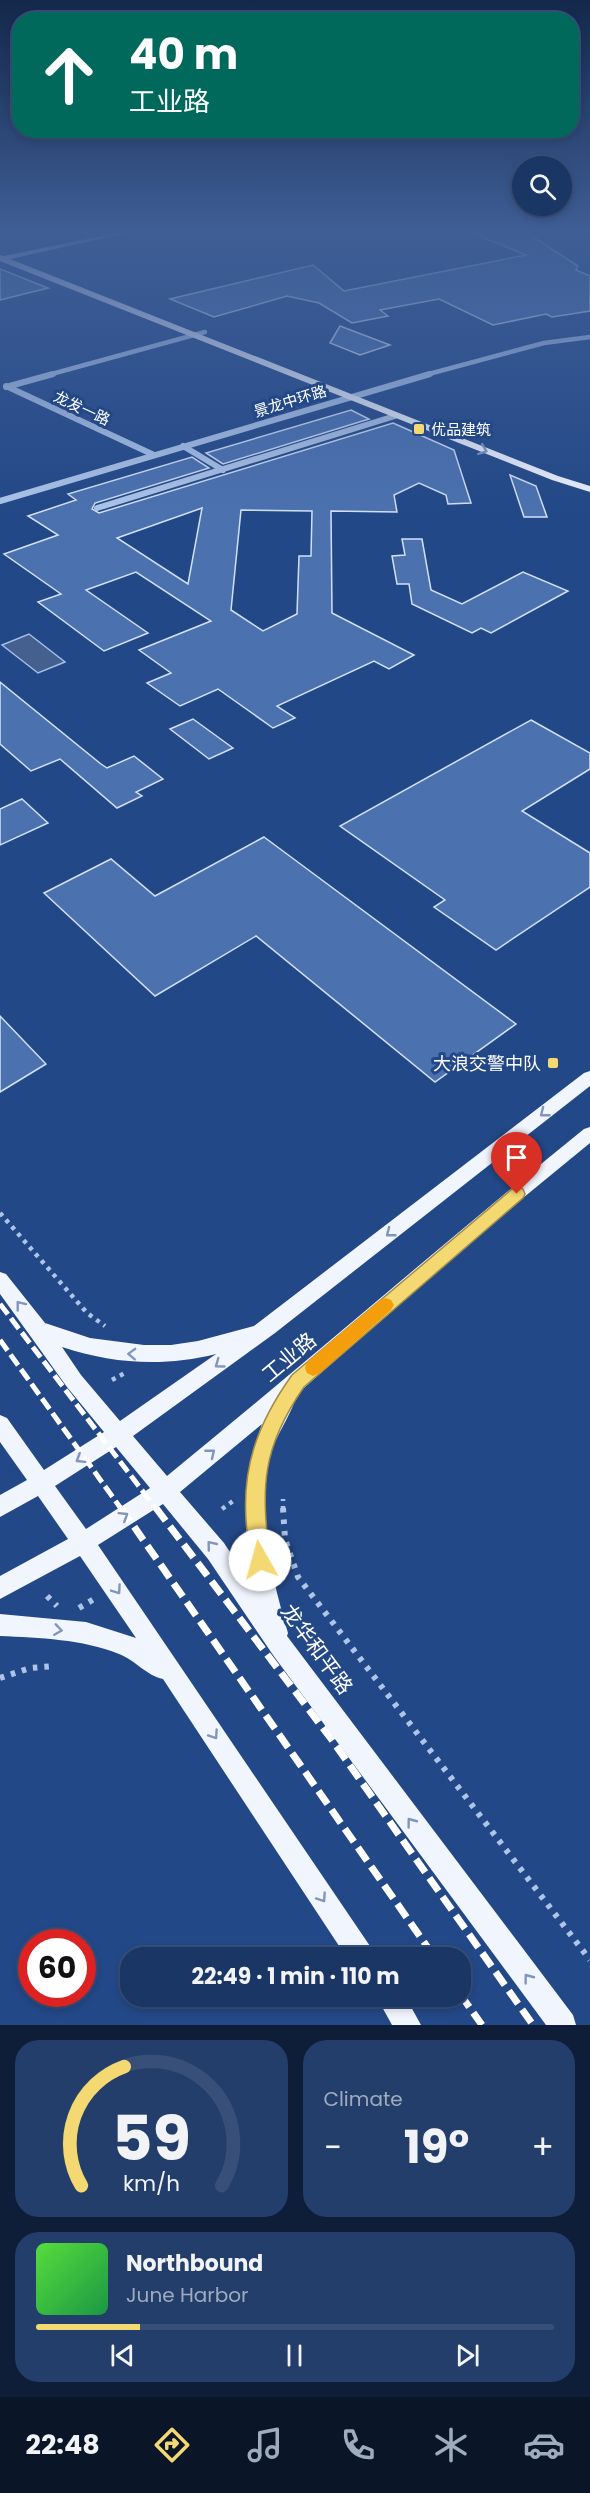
<!DOCTYPE html>
<meta charset="utf-8">
<style>
body{margin:0;font-family:Poppins,"Noto Sans SC",sans-serif;background:#233e6b;color:#f1f3f6;height:100vh;display:flex;flex-direction:column;font-size:22px;white-space:nowrap}
*{box-sizing:border-box;margin:0}
p{font-size:20px;color:#9fabbf}
.icon{flex:none;width:33px;height:33px;fill:none;stroke:currentColor;stroke-width:2;stroke-linecap:round;stroke-linejoin:round}
.map{position:relative;height:2025px;overflow:hidden}
.sheet{display:flex;flex-direction:column;gap:15px;padding:15px;background:#0e1e38;flex:1}
.sheet>*{flex:none}
.top-card{position:absolute;left:12px;top:12px;width:567px;height:126px;border-radius:24px;box-shadow:0 3px 9px #0003,0 0 0 2px #385079;background:#00695c;color:#fff;overflow:hidden}
.tools{position:absolute;left:512px;top:156px;display:grid;gap:12px}
.tools a{display:grid;place-items:center;width:60px;height:60px;border-radius:50%;background:#1a3665;box-shadow:0 3px 9px #0003,0 0 0 2px #385079;font-size:30px}
.speed{position:absolute;left:18px;top:1929px;display:flex;gap:12px;font-size:30px;font-weight:700;text-align:center}
.speed>*{display:grid;place-content:center;width:78px;height:78px;border-radius:50%;background:#1a3665;box-shadow:0 3px 9px #0003,0 0 0 2px #385079;line-height:1}
.speed .limit{border:9px solid #d22;background:#fff;color:#111}
.pin{position:absolute;display:grid;place-items:center;width:51px;height:51px;color:#fff;margin:-62px -26px;border-radius:50% 50% 50% 0;rotate:-45deg;box-shadow:0 0 6px #0007}
.pin .icon{rotate:45deg}
.me{position:absolute;width:66px;margin:-33px;rotate:353deg;stroke-linejoin:round;filter:drop-shadow(0 0 4px #0008)}
.turn{display:flex;align-items:center;gap:21px;height:126px;padding:0 18px;font-size:27px}
.turn .icon{width:78px;height:78px;stroke-width:2.5}
.turn b{display:block;font-size:42px;line-height:51px}
.big{font-size:45px;font-weight:700;line-height:1.1}
.sheet .tile{flex:1;display:flex;flex-direction:column;justify-content:center;gap:9px;min-width:0;padding:0 21px;border-radius:24px;background:#233e6b}
.sheet .dial{align-items:center;gap:0}
.dial svg{height:156px;overflow:visible;fill:none;stroke:#385079;stroke-width:7;stroke-linecap:round;text-anchor:middle}
.dial text{fill:#f1f3f6;stroke:none}
.song{display:flex;align-items:center;gap:18px}
.cover{width:72px;height:72px;border-radius:9px;background:linear-gradient(135deg,hsl(110 70% 55%),hsl(140 70% 35%))}
.played{height:6px;border-radius:3px;background:linear-gradient(90deg,#f4d871 20%,#385079 20%)}
.keys{display:flex;justify-content:space-around;direction:ltr}
.heat{display:flex;justify-content:space-between;align-items:center;font-size:33px;direction:ltr}
.sheet .tiles{flex:1;display:grid;gap:15px;grid-template-columns:1fr 1fr}
.tile:last-child{grid-column:span 2}
.trip{position:absolute;left:120px;top:1947px;width:351px;height:60px;border-radius:24px;background:#1a3665;box-shadow:0 3px 9px #0003,0 0 0 2px #385079;font-weight:700;line-height:60px;text-align:center}
.tab-bar{display:flex;height:96px;justify-content:space-around;align-items:center;background:#0a1628;color:#9fabbf}
.tab-bar .icon{width:42px;height:42px}
.tab-bar .active{color:#f4d871}
.tab-bar b{font-size:27px;color:#f1f3f6}
.map>svg:first-child{display:block}
.water{fill:#455f8e;stroke:#a2bfea;stroke-width:1.5}
.building{fill:#4b71af;stroke:#d2e0f7;stroke-width:1.5;fill-rule:evenodd}
.lines{fill:none;stroke-linecap:round;stroke-linejoin:round}
.path-far1{stroke:#aec5e9;stroke-width:4.5;stroke-dasharray:4 5;stroke-linecap:butt}
.path{stroke:#aec5e9;stroke-width:6;stroke-dasharray:4.5 7;stroke-linecap:butt}
.minor-far1{stroke:#aec5e9;stroke-width:4.5}
.minor{stroke:#aec5e9;stroke-width:6}
.major{fill:#f1f5fe;fill-rule:evenodd}
.rail-far1{stroke:#fff;stroke-width:5;stroke-dasharray:13 5;stroke-linecap:butt}
.rail{stroke:#fff;stroke-width:7;stroke-dasharray:16 7;stroke-linecap:butt}
.oneway{stroke:#8096bd}
.route{fill:#f4d871;stroke:#9f8c49;stroke-width:1.5}
.slow{fill:#f59e0b}
.poi-dot{fill:#f4d871;stroke:#234887;stroke-width:2}
.labels{text-anchor:middle;dominant-baseline:central;stroke-width:6;stroke-linejoin:round;paint-order:stroke}
.far-street-label{font-size:15px;fill:#fff;stroke:#234887}
.far-poi-label{font-size:15px;fill:#fff;stroke:#234887;text-anchor:start}
.poi-label{font-size:18px;fill:#fff;stroke:#234887;text-anchor:end}
.near-street-label{font-size:21px;fill:#fff;stroke:#234887}
</style>
<div class="map">
<svg width="590" height="2025" viewBox="0 0 590 2025">
<rect width="100%" height="100%" fill="#234887"/>
<!-- water -->
<polygon class="water" points="29,634 65,662 38,673 2,645"/>
<!-- building -->
<g class="building">
<polygon points="467,231 524,231 578,266 576,270 590,276 590,311 552,317 546,314 493,325 439,299 380,310 388,316 352,323 319,303 287,296 214,317 170,299 313,265 344,291 526,255"/>
<polygon points="0,269 48,288 0,300"/>
<polygon points="340,326 390,345 360,355 330,343"/>
<polygon points="351,410 369,419 223,464 206,453"/>
<path d="M 393,423 L 454,450 L 471,503 L 448,504 L 446,495 L 419,483 L 394,495 L 397,512 L 331,511 L 332,613 L 414,655 L 389,669 L 374,661 L 277,706 L 295,718 L 273,728 L 218,689 L 180,706 L 147,683 L 171,673 L 139,650 L 211,621 L 136,572 L 86,590 L 148,633 L 104,651 L 38,602 L 61,594 L 4,554 L 58,535 L 28,516 L 76,500 L 68,494 L 192,457 L 209,468 L 95,503 L 92,509 L 99,513 ZM 202,508 L 188,584 L 117,538 ZM 241,510 L 312,511 L 311,556 L 299,556 L 297,614 L 263,631 L 231,610 Z"/>
<polygon points="510,475 536,486 547,517 524,517"/>
<polygon points="402,539 422,539 431,590 462,604 523,572 568,591 491,633 481,628 472,633 412,604 409,584 397,584 392,556 405,555"/>
<polygon points="0,682 101,764 107,768 134,756 163,779 136,792 142,796 117,808 60,759 31,771 0,744"/>
<polygon points="193,719 233,748 209,759 170,729"/>
<polygon points="531,720 590,753 590,769 522,811 590,853 590,887 496,950 434,907 445,900 340,826"/>
<polygon points="22,799 48,823 0,845 0,809"/>
<polygon points="264,837 516,1024 435,1082 256,936 155,996 44,893 111,859 155,896"/>
<polygon points="0,1016 46,1064 0,1092"/>
</g>
<g class="lines">
<!-- path-far1 -->
<g class="path-far1">
<polyline points="0,1213 87,1313 105,1326"/>
<polyline points="112,1380 125,1373"/>
<polyline points="222,1509 233,1501"/>
<polyline points="283,1510 283,1499"/>
</g>
<!-- path -->
<g class="path">
<polyline points="283,1508 285,1539 298,1577 590,1960"/>
<polyline points="47,1596 57,1606"/>
<polyline points="79,1608 94,1599"/>
<polyline points="0,1678 30,1668 55,1666"/>
</g>
<!-- minor-far1 -->
<g class="minor-far1">
<polyline points="48,375 205,332"/>
<polyline points="425,375 544,343 590,337"/>
</g>
<!-- minor -->
<g class="minor">
<polyline points="6,386 154,455"/>
<polyline points="6,387 53,374"/>
<polyline points="183,446 223,470"/>
<polyline points="0,501 430,374"/>
<polyline points="97,508 395,416"/>
</g>
<!-- major -->
<g class="major">
<polygon points="125,231 136,231 10,259 558,476 590,486 590,492 552,480 0,261 0,255 4,256"/>
<path d="M 590,1071 L 590,1086 L 275,1333 L 133,1436 L 167,1476 C 307,1362 443,1243 584,1129 L 590,1127 L 590,1143 L 468,1243 L 296,1395 C 294,1410 278,1432 272,1450 C 255,1510 271,1575 288,1633 L 287,1636 L 573,2015 L 576,2025 L 546,2025 L 273,1655 L 208,1559 L 163,1504 L 98,1545 L 372,1949 L 376,1958 L 347,1958 L 163,1679 C 147,1676 135,1660 119,1654 C 82,1639 40,1638 0,1636 L 0,1614 L 86,1622 L 136,1638 L 80,1556 L 0,1599 L 0,1576 L 68,1539 L 38,1496 L 0,1517 L 0,1495 L 27,1480 L 0,1442 L 0,1415 L 7,1418 L 44,1470 L 104,1432 L 67,1387 L 0,1294 L 0,1272 L 6,1274 L 45,1323 L 90,1338 L 144,1345 L 171,1345 L 198,1341 L 254,1326 L 584,1073 ZM 62,1347 C 113,1364 164,1367 216,1354 L 120,1421 L 81,1375 ZM 262,1424 C 242,1478 242,1532 254,1588 L 224,1543 L 180,1492 ZM 116,1447 L 150,1488 L 86,1529 L 55,1486 Z"/>
<polygon points="376,1996 405,1996 421,2025 392,2025"/>
</g>
<!-- rail-far1 -->
<g class="rail-far1">
<polyline points="0,1304 157,1510"/>
<polyline points="0,1340 122,1510"/>
</g>
<!-- rail -->
<g class="rail">
<polyline points="121,1508 435,1958"/>
<polyline points="156,1508 332,1740 533,2025"/>
<polyline points="460,1994 482,2025"/>
</g>
</g>
<!-- one-way arrows -->
<defs><path id="oneway-chevron" d="M-2-3.5L2.5 0L-2 3.5" fill="none" stroke-width="1.6" stroke-linecap="round" stroke-linejoin="round" transform="scale(1.5)"/></defs>
<g class="oneway">
<use href="#oneway-chevron" transform="translate(483 450) rotate(21)"/>
<use href="#oneway-chevron" transform="translate(544 1113) rotate(142)"/>
<use href="#oneway-chevron" transform="translate(390 1233) rotate(142)"/>
<use href="#oneway-chevron" transform="translate(20 1305) rotate(-128)"/>
<use href="#oneway-chevron" transform="translate(132 1354) rotate(-178)"/>
<use href="#oneway-chevron" transform="translate(219 1364) rotate(144)"/>
<use href="#oneway-chevron" transform="translate(211 1453) rotate(-39)"/>
<use href="#oneway-chevron" transform="translate(80 1459) rotate(148)"/>
<use href="#oneway-chevron" transform="translate(124 1516) rotate(-32)"/>
<use href="#oneway-chevron" transform="translate(211 1545) rotate(-129)"/>
<use href="#oneway-chevron" transform="translate(117 1590) rotate(55)"/>
<use href="#oneway-chevron" transform="translate(58 1630) rotate(8)"/>
<use href="#oneway-chevron" transform="translate(214 1735) rotate(56)"/>
<use href="#oneway-chevron" transform="translate(411 1822) rotate(-127)"/>
<use href="#oneway-chevron" transform="translate(322 1898) rotate(56)"/>
<use href="#oneway-chevron" transform="translate(528 1978) rotate(-127)"/>
</g>
<!-- sky -->
<linearGradient id="sky" x2="0" y2="1"><stop stop-color="#13284a"/><stop offset="0.45" stop-color="#3f5e96"/><stop offset="1" stop-color="#3f5e96" stop-opacity="0"/></linearGradient>
<rect width="590" height="514" fill="url(#sky)"/>
<!-- route -->
<path class="route" d="M 517,1187 L 523,1189 L 525,1194 L 523,1198 L 304,1387 C 261,1449 261,1487 270,1560 L 267,1567 L 260,1570 L 253,1567 C 248,1555 248,1543 247,1531 C 240,1470 257,1424 292,1375 L 512,1189 Z"/>
<!-- slow -->
<polygon class="slow" points="386,1298 391,1300 394,1305 391,1310 320,1373 313,1376 307,1373 305,1368 307,1362 380,1300"/>
<!-- markers -->
<g class="poi-dot">
<rect x="413" y="423" width="12" height="12" rx="3"/>
<rect x="547" y="1057" width="12" height="12" rx="3"/>
</g>
<g class="labels">
<!-- far-street labels -->
<g class="far-street-label">
<text transform="translate(290 401) rotate(-17)">景龙中环路</text>
<text transform="translate(82 408) rotate(25)">龙发一路</text>
</g>
<!-- far-poi labels -->
<g class="far-poi-label">
<text x="431" y="429">优品建筑</text>
</g>
<!-- poi labels -->
<g class="poi-label">
<text x="541" y="1063">大浪交警中队</text>
</g>
<!-- near-street labels -->
<g class="near-street-label">
<text transform="translate(289 1357) rotate(-40)">工业路</text>
<text transform="translate(317 1649) rotate(54)">龙华和平路</text>
</g>
</g>
</svg>
<div class="tools">
<a><svg class="icon" aria-label="search" viewBox="0 0 24 24"><circle cx="10" cy="10" r="6"/><path d="M15 15l6 6"/></svg></a>
</div>
<div class="speed"><div class="limit">60</div></div>
<div class="pin" style="left:517px;top:1194px;background:#d93025"><svg class="icon" aria-label="arrive" viewBox="0 0 24 24"><path d="M6 21V4h12l-3 4 3 4H6"/></svg></div>
<svg class="me" style="left:260px;top:1560px" viewBox="-20 -20 40 40"><circle r="19" fill="#fff"/><path d="M0-13L10 11 0 6-10 11z" fill="#f4d871"/></svg>
<div class="trip">22:49 · 1 min · 110 m</div>
<div class="top-card">
<div class="turn"><svg class="icon" aria-label="ahead" viewBox="0 0 24 24"><path d="M12 20V5M6 11l6-6 6 6"/></svg><div><b>40 m</b>工业路</div></div>
</div>
</div>
<section class="sheet">
<div class="tiles">
<div class="tile dial"><svg viewBox="0 0 100 80">
<path d="M14 69A42 42 0 1 1 86 69"/>
<path d="M14 69A42 42 0 0 1 36 8" stroke="#f4d871"/>
<text x="50" y="56" font-size="32" font-weight="700">59</text>
<text x="50" y="72" font-size="11">km/h</text>
</svg></div>
<div class="tile"><p>Climate</p>
<div class="heat"><a>−</a><b class="big">19°</b><a>+</a></div>
</div>
<div class="tile">
<div class="song"><i class="cover"></i><div><b>Northbound</b><p>June Harbor</p></div></div>
<div class="played"></div>
<div class="keys"><svg class="icon" aria-label="previous" viewBox="0 0 24 24"><path d="M18 5L8 12l10 7zM5 5v14"/></svg><svg class="icon" aria-label="pause" viewBox="0 0 24 24"><path d="M8 5v14M16 5v14"/></svg><svg class="icon" aria-label="next" viewBox="0 0 24 24"><path d="M6 5l10 7-10 7zM19 5v14"/></svg></div>
</div>
</div>
</section>
<nav class="tab-bar">
<b>22:48</b>
<svg class="icon active" aria-label="directions" viewBox="0 0 24 24"><path d="M12 3l9 9-9 9-9-9zM9 14v-3h6M13 9l2 2-2 2"/></svg>
<svg class="icon" aria-label="music" viewBox="0 0 24 24"><path d="M9 18V5l10-2v13"/><circle cx="6" cy="18" r="3"/><circle cx="16" cy="16" r="3"/></svg>
<svg class="icon" aria-label="phone" viewBox="0 0 24 24"><path d="M5 4h4l2 5-3 2q2 4 5 5l2-3 5 2v4C11 20 4 13 5 4z"/></svg>
<svg class="icon" aria-label="climate" viewBox="0 0 24 24"><path d="M12 3v18M4 7l16 10M4 17L20 7"/></svg>
<svg class="icon" aria-label="car" viewBox="0 0 24 24"><path d="M5 17H2v-5l4-1 3-4h7l3 4 3 1v5h-3M9 17h6M6 11h13"/><circle cx="7" cy="17" r="2"/><circle cx="17" cy="17" r="2"/></svg>
</nav>
